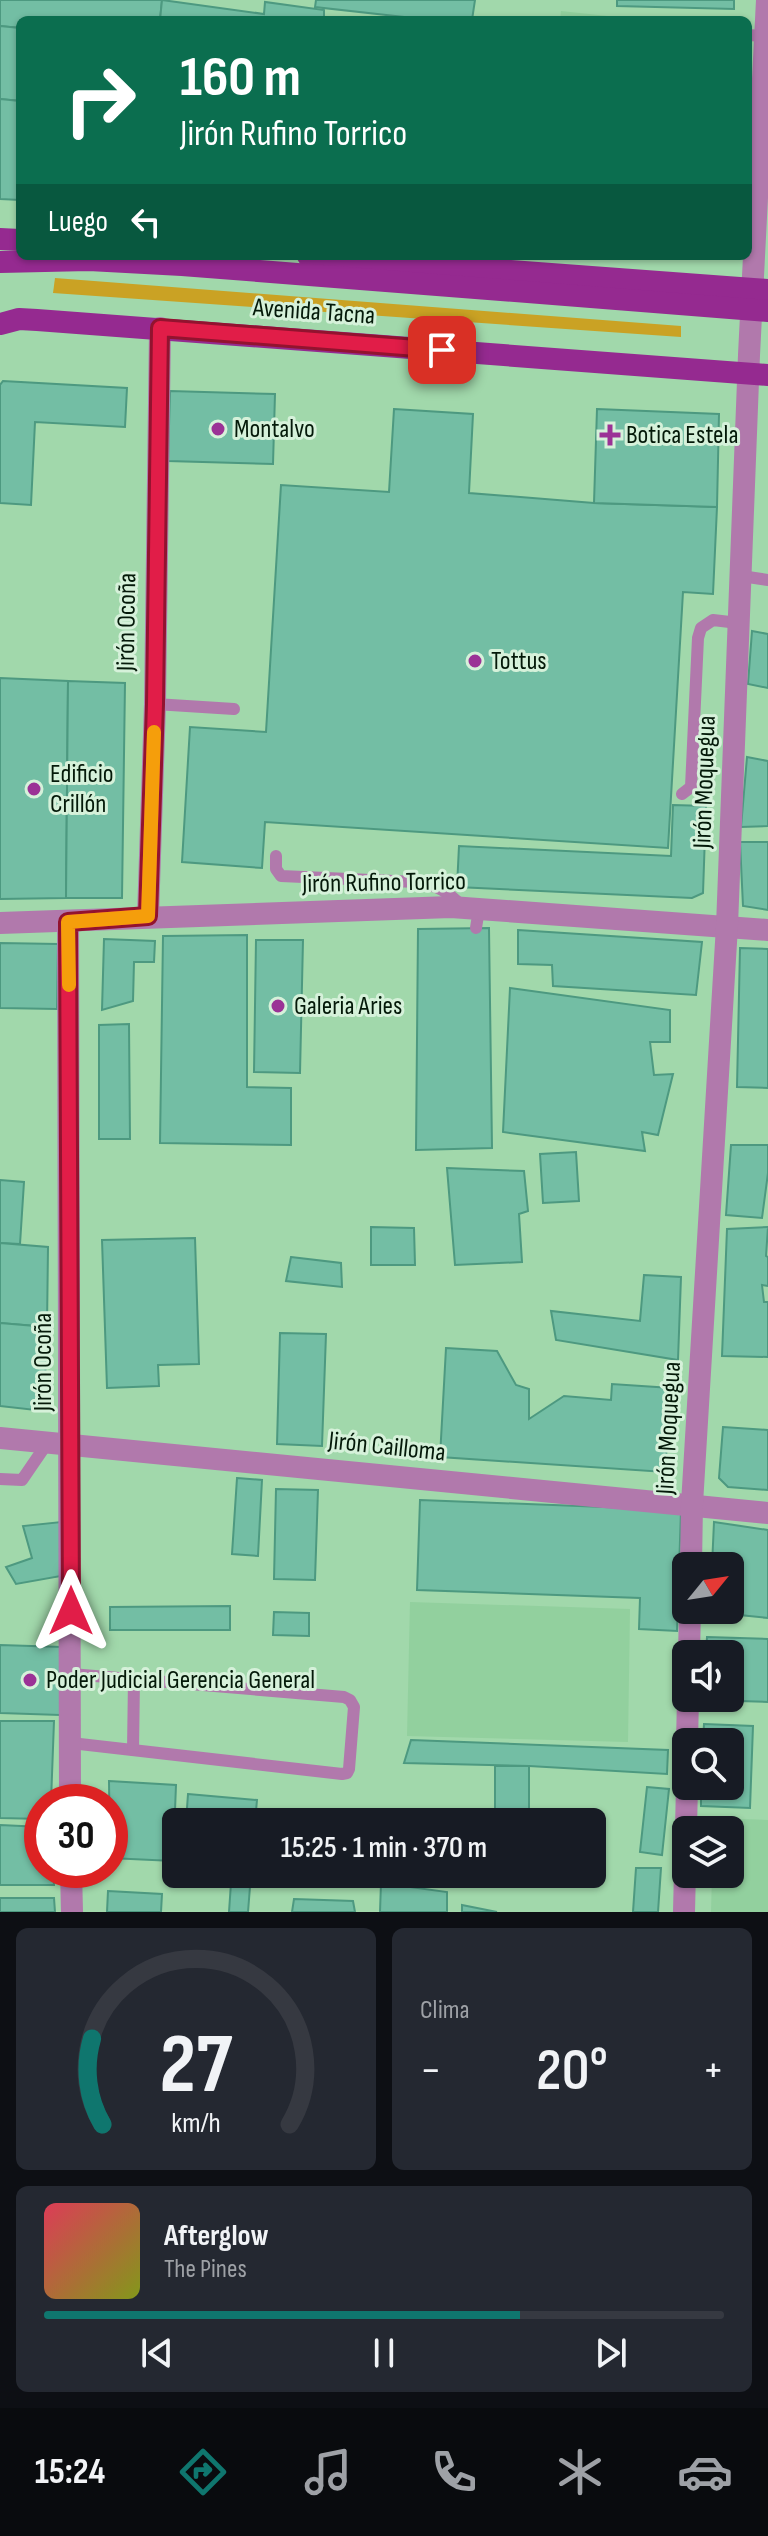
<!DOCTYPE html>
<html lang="es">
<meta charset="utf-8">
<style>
body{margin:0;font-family:"Sofia Sans Condensed",sans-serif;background:#242831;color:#f1f3f6;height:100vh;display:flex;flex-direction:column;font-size:30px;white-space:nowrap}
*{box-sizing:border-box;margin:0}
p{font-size:26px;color:#9ea1a6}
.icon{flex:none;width:44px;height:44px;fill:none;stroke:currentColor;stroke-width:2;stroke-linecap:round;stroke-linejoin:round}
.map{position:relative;height:1912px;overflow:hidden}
.drawer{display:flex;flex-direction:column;gap:16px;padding:16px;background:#0d0f14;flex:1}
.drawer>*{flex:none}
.guide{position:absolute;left:16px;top:16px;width:736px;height:244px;border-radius:12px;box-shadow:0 2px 6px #0004;background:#0b6e4f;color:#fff;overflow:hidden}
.needle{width:52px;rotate:60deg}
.buttons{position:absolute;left:672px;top:1552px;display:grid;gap:16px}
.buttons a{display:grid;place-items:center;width:72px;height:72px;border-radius:12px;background:#171b24;box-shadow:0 2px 6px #0004;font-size:40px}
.speed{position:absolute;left:24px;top:1784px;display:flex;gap:16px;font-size:40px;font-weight:700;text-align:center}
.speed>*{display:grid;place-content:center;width:104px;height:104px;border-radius:50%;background:#171b24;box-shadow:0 2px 6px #0004;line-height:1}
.speed .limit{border:12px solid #d22;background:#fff;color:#111}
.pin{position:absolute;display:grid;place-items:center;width:68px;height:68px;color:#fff;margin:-34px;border-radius:16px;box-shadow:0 4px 12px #0006}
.me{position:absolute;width:88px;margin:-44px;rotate:0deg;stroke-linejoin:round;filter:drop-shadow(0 0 6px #0008)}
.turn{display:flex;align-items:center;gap:28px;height:168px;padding:0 32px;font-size:36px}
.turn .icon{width:104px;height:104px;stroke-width:2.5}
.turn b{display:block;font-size:56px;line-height:68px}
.then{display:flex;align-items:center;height:76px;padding:0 32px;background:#0003;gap:16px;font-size:30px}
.big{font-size:60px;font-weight:600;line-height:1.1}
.drawer .tile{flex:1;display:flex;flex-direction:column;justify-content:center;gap:12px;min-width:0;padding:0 28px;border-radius:12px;background:#242831}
.drawer .dial{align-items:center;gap:0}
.dial svg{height:208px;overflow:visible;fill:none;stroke:#363941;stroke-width:7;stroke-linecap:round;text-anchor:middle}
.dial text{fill:#f1f3f6;stroke:none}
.song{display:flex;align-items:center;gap:24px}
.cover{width:96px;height:96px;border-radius:12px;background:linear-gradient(135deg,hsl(350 70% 55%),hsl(70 70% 35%))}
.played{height:8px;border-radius:4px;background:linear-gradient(90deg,#0f766e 70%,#363941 70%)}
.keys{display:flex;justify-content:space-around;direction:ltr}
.heat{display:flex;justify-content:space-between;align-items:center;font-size:44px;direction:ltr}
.drawer .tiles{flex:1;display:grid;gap:16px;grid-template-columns:1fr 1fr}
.tile:last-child{grid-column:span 2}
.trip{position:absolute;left:162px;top:1808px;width:444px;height:80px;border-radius:12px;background:#171b24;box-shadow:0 2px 6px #0004;font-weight:600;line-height:80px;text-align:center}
.tab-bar{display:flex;height:128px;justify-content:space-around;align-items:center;background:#090b0e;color:#9ea1a6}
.tab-bar .icon{width:56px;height:56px}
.tab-bar .active{color:#0f766e}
.tab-bar b{font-size:36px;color:#f1f3f6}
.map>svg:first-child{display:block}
.built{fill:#92d09e}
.green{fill:#caa224}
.building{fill:#73bea4;stroke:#4d9980;stroke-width:2}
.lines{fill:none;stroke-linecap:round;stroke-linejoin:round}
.service{stroke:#b179ac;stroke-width:12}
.minor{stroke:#b179ac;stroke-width:22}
.primary{stroke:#952a90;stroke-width:22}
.route-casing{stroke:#92132f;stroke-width:20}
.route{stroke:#e11d48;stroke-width:14}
.slow{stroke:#f59e0b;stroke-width:14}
.poi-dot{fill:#9b3296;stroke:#d6f1da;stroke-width:3}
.labels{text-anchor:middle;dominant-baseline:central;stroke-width:6;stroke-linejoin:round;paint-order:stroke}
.street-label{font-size:26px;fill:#041909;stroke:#d6f1da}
.poi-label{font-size:26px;fill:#041909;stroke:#d6f1da;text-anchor:start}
</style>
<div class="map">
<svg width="768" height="1912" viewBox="0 0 768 1912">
<rect width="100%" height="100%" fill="#a1d8ab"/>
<!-- built -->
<g class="built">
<polygon points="561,11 645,20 560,20"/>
<polygon points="410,1602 630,1609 628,1742 407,1736"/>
<polygon points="712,1818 768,1820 768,1912 711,1912 712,1874 730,1874 730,1830 712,1830"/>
</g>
<!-- green -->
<polygon class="green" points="55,278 681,326 681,337 53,293"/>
<!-- building -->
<g class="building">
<polygon points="0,0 162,0 160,20 20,20 20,28 0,26"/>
<polygon points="162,0 264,14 265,2 324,10 324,20 160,20"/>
<polygon points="316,0 475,0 472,20 431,20 315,7"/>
<polygon points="617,0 734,0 734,9 617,6"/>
<polygon points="0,26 20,28 20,101 0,99"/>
<polygon points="0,99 20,101 20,200 0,199"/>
<polygon points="3,381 127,388 125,427 35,422 31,505 0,503 0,385"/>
<polygon points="170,391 275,394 273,464 168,461"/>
<polygon points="394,409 473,414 469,493 594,503 717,507 713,594 683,592 668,848 265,822 262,868 182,862 190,727 266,732 281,485 389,492"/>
<polygon points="597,409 719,414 717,507 594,503"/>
<polygon points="752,631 768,634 768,688 748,684"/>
<polygon points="0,678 68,681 66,898 0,899"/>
<polygon points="68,681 125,683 122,898 66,898"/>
<polygon points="747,757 768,761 768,826 741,827"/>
<polygon points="673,805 706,806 703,893 692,898 457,887 459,846 671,856"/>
<polygon points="740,842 768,842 768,910 743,906"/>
<polygon points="489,928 492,1148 416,1150 418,929"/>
<polygon points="518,930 702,942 696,995 553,986 552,965 518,964"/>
<polygon points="247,935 247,1087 291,1088 291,1145 160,1143 163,936"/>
<polygon points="104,939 155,941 154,962 134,962 133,1001 102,1010"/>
<polygon points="256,940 303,940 300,1073 254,1072"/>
<polygon points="0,943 58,944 57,1009 0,1008"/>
<polygon points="740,948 768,949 768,1088 737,1087"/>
<polygon points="510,988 670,1010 670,1042 650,1042 654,1075 673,1074 658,1135 642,1132 645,1151 503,1132"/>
<polygon points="129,1024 130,1139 99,1139 99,1025"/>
<polygon points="731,1145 768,1145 768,1173 762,1218 726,1215"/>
<polygon points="576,1152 579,1201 543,1203 540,1154"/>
<polygon points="447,1168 524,1171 528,1211 519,1214 522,1262 455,1265"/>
<polygon points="0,1180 24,1182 20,1244 0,1243"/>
<polygon points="371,1227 414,1228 415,1265 371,1265"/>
<polygon points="768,1227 766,1256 768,1257 768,1286 762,1285 764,1302 768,1302 768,1357 722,1356 727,1229"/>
<polygon points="195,1238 199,1364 158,1365 159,1386 107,1388 102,1240"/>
<polygon points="0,1243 48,1247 47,1327 0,1323"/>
<polygon points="291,1257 341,1263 342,1287 286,1281"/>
<polygon points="644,1275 681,1277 678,1360 556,1340 551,1311 640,1321"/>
<polygon points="0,1323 47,1327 44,1411 0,1406"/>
<polygon points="280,1333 326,1334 322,1446 277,1444"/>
<polygon points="446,1348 497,1351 516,1385 529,1389 529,1419 564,1396 611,1400 612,1384 671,1388 665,1472 440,1457"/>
<polygon points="723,1427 768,1430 768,1490 728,1487 719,1478"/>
<polygon points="237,1478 262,1480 258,1556 232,1554"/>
<polygon points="276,1489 318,1490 315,1580 274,1579"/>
<polygon points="420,1500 681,1510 677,1631 639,1629 640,1598 417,1590"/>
<polygon points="61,1522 61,1576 16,1584 6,1567 32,1558 23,1526"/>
<polygon points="714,1522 768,1530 768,1618 710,1612 710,1610 730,1610 730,1566 712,1566"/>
<polygon points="230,1606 230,1630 110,1630 110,1607"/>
<polygon points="274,1612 309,1613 309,1636 273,1635"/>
<polygon points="707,1637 768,1639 768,1702 705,1700 705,1698 730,1698 730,1654 706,1654"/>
<polygon points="0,1645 62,1647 60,1715 0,1713"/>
<polygon points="0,1721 54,1721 51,1802 42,1802 42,1819 0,1818"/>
<polygon points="704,1724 753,1726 750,1808 701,1806 701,1786 730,1786 730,1742 703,1742"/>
<polygon points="411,1740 668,1750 667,1774 529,1766 404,1763"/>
<rect x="495" y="1766" width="34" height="56"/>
<polygon points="109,1781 176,1785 173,1861 110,1858"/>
<polygon points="647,1787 669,1789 662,1855 640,1852"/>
<polygon points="188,1794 257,1800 255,1822 186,1822"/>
<polygon points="0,1825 42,1827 42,1870 53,1870 54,1885 0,1885"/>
<polygon points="636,1868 661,1868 658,1912 633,1912"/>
<polygon points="182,1874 251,1874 248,1912 229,1912 231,1883 182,1878"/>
<polygon points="381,1883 447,1892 447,1912 380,1912"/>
<polygon points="108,1891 162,1894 161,1912 107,1912"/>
<polygon points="0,1898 54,1898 55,1912 0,1912"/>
<polygon points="294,1899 353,1901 355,1912 292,1912"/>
<polygon points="462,1905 497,1912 462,1912"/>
</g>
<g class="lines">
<!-- service -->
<g class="service">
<polyline points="748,35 766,36"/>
<polyline points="741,576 768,580"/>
<polyline points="155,704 234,709"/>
<polyline points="682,794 691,787 698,638 701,628 713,620 738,623"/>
<path d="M 276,856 L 276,869 L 281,876 L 416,882 C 438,885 448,892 463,907"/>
<polyline points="476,928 479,909"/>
<polyline points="0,1479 22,1480 48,1442"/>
<polyline points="71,1743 342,1774 347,1773 349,1769 354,1707 350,1700 344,1697 71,1674"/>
<polyline points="133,1750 134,1679"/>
</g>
<!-- minor -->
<g class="minor">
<polyline points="148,916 155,704 160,328"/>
<polyline points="68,922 70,1802"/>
<polyline points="0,923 451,907 768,930"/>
<polyline points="0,1438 768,1513"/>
<polyline points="691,1566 692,1504 727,926 749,355 767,0"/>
<polyline points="689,1654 690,1610"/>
<polyline points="687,1742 688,1698"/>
<polyline points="71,1870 72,1912"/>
<polyline points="684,1912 687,1786"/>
</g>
<!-- primary -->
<g class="primary">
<polyline points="0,239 20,240"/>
<polyline points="308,256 768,290"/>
<polyline points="0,262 89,260 182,265 768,311"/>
<polyline points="0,324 19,319 37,320 768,375"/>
</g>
</g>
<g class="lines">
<!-- route casing -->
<g class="route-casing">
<polyline id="route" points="71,1611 68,922 148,916 155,704 160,328 442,350"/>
</g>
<!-- route -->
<use href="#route" class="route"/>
<!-- slow -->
<polyline class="slow" points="69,985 68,922 148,916 154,732"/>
</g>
<!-- markers -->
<g class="poi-dot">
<circle cx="218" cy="429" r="8"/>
<path d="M606 423h8v8h8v8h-8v8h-8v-8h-8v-8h8z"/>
<circle cx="475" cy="661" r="8"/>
<circle cx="34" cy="789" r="8"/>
<circle cx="278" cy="1006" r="8"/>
<circle cx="30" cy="1680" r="8"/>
</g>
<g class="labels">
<!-- street labels -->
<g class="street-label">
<text transform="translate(314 312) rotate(4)">Avenida Tacna</text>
<text transform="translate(127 622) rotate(-89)">Jirón Ocoña</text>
<text transform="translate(705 782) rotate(-88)">Jirón Moquegua</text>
<text transform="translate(384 883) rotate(-1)">Jirón Rufino Torrico</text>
<text transform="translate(43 1362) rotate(-90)">Jirón Ocoña</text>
<text transform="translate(669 1428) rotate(-87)">Jirón Moquegua</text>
<text transform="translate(387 1447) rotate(6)">Jirón Cailloma</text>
</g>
<!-- poi labels -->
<g class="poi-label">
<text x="234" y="429">Montalvo</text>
<text x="626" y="435">Botica Estela</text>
<text x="491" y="661">Tottus</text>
<text x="50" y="774">Edificio<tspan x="50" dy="30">Crillón</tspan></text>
<text x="294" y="1006">Galeria Aries</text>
<text x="46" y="1680">Poder Judicial Gerencia General</text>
</g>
</g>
</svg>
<div class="buttons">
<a><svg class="needle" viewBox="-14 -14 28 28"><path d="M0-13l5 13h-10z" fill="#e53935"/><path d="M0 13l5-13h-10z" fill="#9ea1a6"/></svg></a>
<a><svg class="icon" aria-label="sound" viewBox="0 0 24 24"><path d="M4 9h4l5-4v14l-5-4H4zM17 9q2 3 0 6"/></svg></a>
<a><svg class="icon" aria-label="search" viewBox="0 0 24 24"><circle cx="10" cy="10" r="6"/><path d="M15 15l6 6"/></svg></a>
<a><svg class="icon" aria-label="layers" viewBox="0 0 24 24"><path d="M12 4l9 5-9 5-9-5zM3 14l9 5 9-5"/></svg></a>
</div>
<div class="speed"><div class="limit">30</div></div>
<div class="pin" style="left:442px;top:350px;background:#d93025"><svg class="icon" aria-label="arrive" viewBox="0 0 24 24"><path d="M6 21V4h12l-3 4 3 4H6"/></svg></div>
<svg class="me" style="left:71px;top:1611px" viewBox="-20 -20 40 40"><path d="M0-17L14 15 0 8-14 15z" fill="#e11d48" stroke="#fff" stroke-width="4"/></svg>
<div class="trip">15:25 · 1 min · 370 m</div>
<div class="guide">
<div class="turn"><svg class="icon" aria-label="right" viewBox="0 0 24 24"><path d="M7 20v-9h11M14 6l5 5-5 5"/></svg><div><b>160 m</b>Jirón Rufino Torrico</div></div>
<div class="then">Luego<svg class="icon" aria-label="left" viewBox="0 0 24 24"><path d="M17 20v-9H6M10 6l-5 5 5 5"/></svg></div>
</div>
</div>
<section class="drawer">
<div class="tiles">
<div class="tile dial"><svg viewBox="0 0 100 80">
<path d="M14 69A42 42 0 1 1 86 69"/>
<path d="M14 69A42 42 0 0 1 10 36" stroke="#0f766e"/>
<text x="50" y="56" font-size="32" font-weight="700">27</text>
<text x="50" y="72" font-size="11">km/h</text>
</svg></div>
<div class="tile"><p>Clima</p>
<div class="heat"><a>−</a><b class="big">20°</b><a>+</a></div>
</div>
<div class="tile">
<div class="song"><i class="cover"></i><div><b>Afterglow</b><p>The Pines</p></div></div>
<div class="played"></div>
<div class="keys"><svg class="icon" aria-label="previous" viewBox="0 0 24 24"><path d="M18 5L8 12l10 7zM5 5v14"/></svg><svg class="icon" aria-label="pause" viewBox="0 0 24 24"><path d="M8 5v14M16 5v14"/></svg><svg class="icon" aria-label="next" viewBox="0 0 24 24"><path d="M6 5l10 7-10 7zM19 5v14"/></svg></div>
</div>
</div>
</section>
<nav class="tab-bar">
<b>15:24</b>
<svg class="icon active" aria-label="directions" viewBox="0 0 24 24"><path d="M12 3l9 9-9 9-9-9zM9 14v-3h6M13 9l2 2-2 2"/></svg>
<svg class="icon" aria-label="music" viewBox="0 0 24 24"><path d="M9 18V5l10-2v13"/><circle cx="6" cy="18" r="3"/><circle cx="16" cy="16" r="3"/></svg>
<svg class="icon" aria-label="phone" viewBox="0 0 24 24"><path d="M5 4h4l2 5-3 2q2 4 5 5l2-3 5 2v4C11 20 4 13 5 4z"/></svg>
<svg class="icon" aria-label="climate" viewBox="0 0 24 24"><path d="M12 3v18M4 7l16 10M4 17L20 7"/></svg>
<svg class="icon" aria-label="car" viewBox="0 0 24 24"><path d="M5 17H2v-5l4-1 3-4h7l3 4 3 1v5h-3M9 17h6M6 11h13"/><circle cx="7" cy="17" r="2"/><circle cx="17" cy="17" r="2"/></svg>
</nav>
